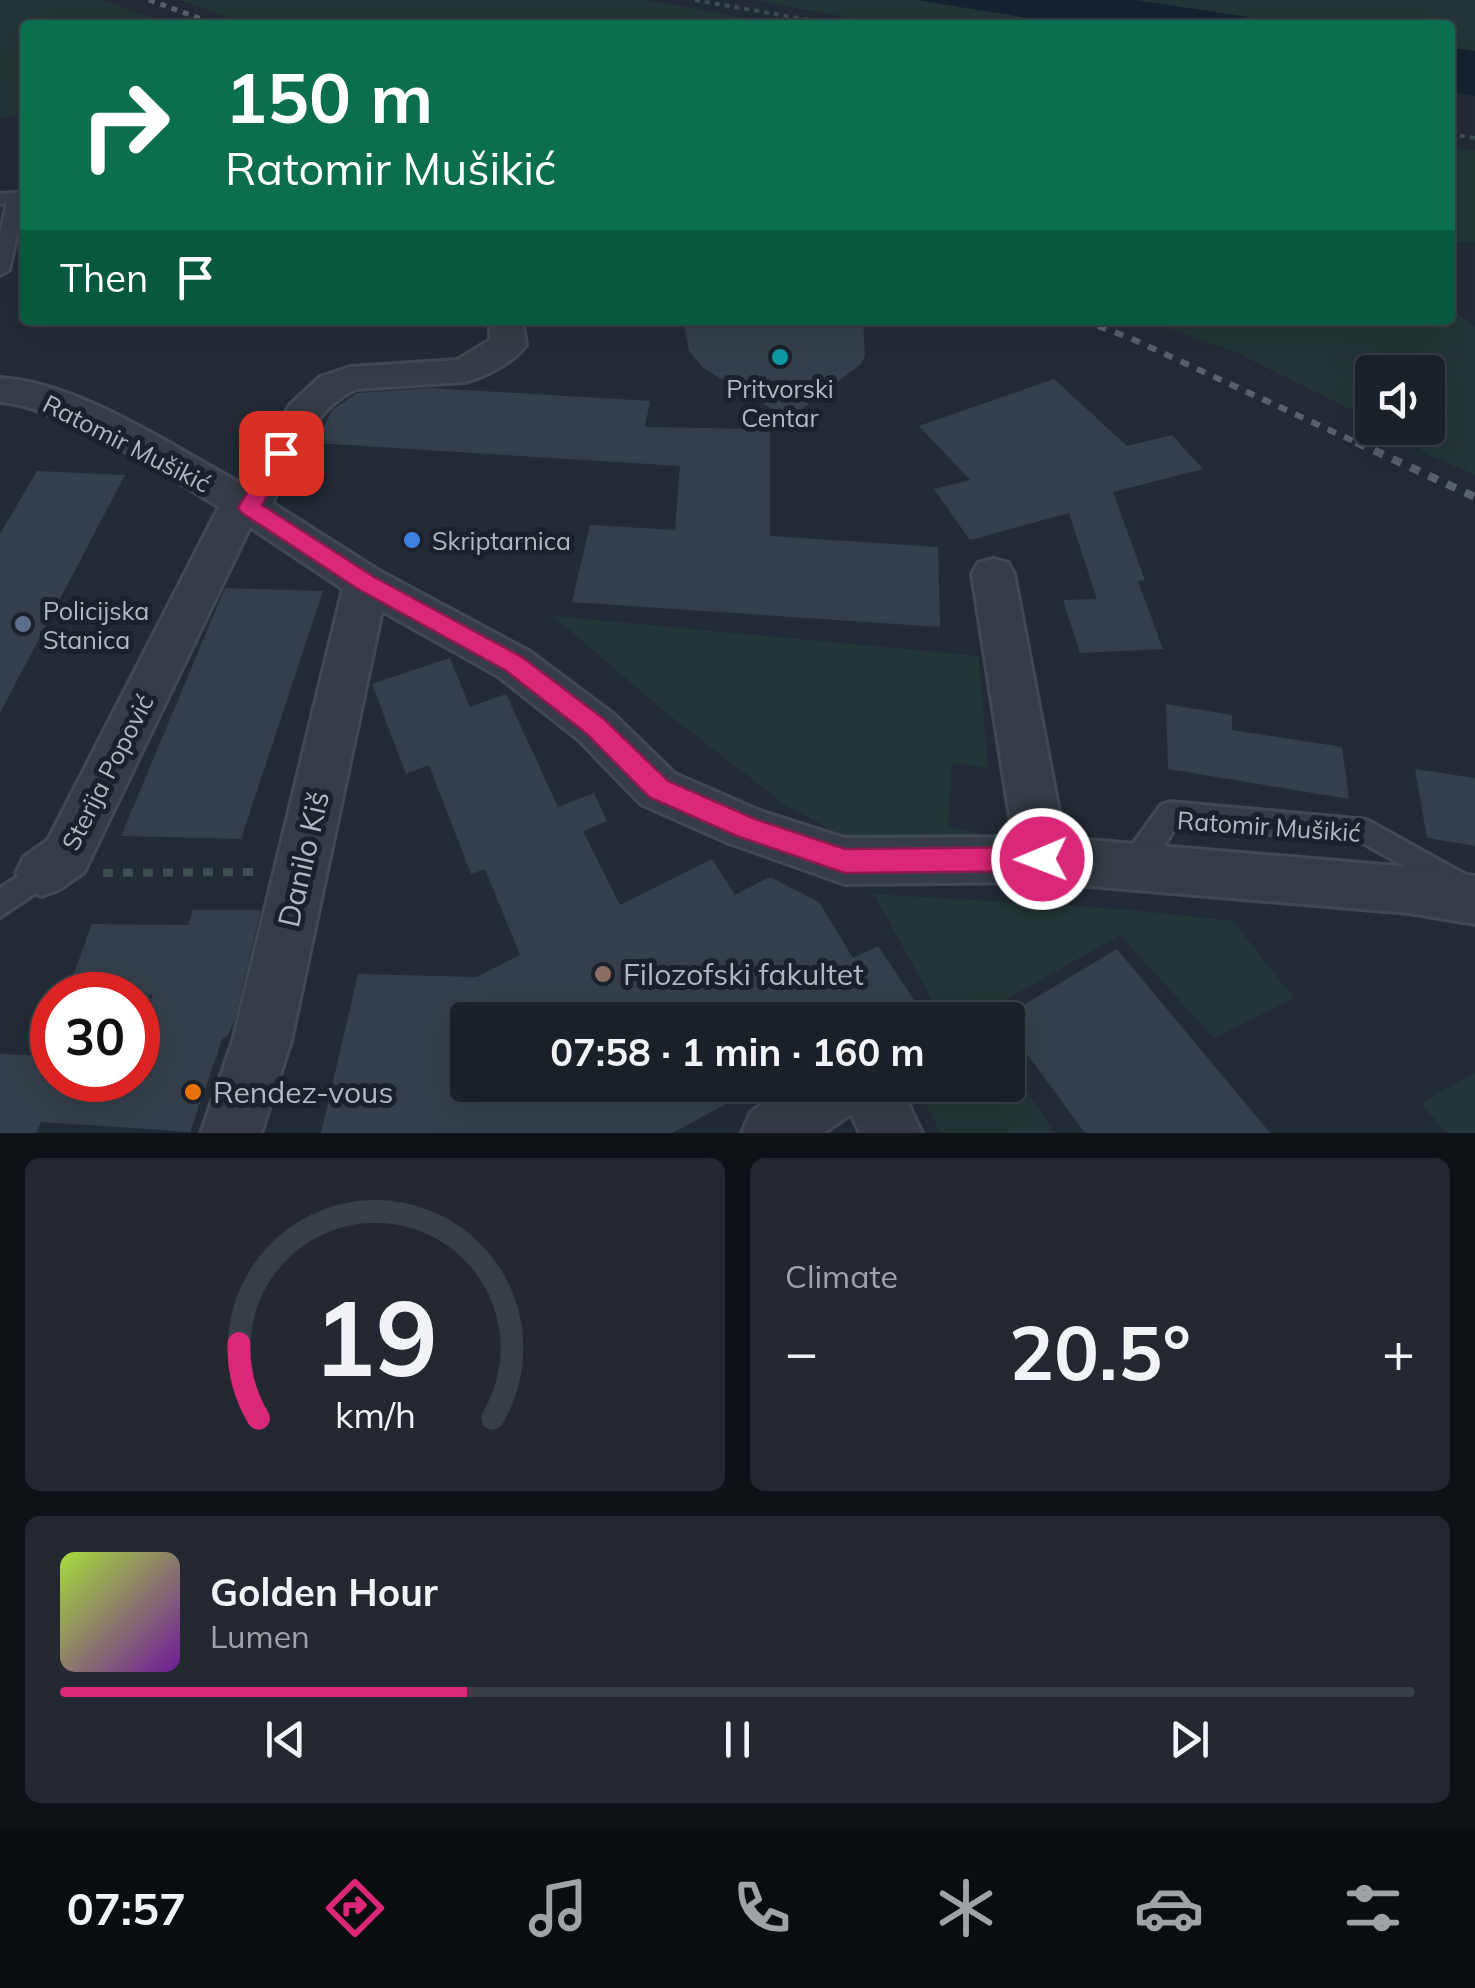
<!DOCTYPE html>
<meta charset="utf-8">
<style>
body{margin:0;font-family:Mulish,sans-serif;background:#232830;color:#f1f3f6;height:100vh;display:flex;flex-direction:column;font-size:38px;white-space:nowrap}
*{box-sizing:border-box;margin:0}
p{font-size:32px;color:#9fa3a8}
.icon{flex:none;width:55px;height:55px;fill:none;stroke:currentColor;stroke-width:2;stroke-linecap:round;stroke-linejoin:round}
.map{position:relative;height:1133px;overflow:hidden}
.sheet{display:flex;flex-direction:column;gap:25px;padding:25px;background:#0e1216;flex:1}
.sheet>*{flex:none}
.hud{position:absolute;left:20px;top:20px;width:1435px;height:305px;border-radius:10px;box-shadow:0 10px 40px #0002,0 0 0 2px #383e45;background:#0b6e4f;color:#fff;overflow:hidden}
.controls{position:absolute;left:1355px;top:355px;display:grid;gap:20px}
.controls a{display:grid;place-items:center;width:90px;height:90px;border-radius:10px;background:#1a2028;box-shadow:0 10px 40px #0002,0 0 0 2px #383e45;font-size:50px}
.speed{position:absolute;left:30px;top:972px;display:flex;gap:20px;font-size:50px;font-weight:700;text-align:center}
.speed>*{display:grid;place-content:center;width:130px;height:130px;border-radius:50%;background:#1a2028;box-shadow:0 10px 40px #0002,0 0 0 2px #383e45;line-height:1}
.speed .limit{border:15px solid #d22;background:#fff;color:#111}
.pin{position:absolute;display:grid;place-items:center;width:85px;height:85px;color:#fff;margin:-42px;border-radius:20px;box-shadow:0 5px 15px #0006}
.me{position:absolute;width:110px;margin:-55px;rotate:269deg;stroke-linejoin:round;filter:drop-shadow(0 0 8px #0008)}
.turn{display:flex;align-items:center;gap:35px;height:210px;padding:0 40px;font-size:45px}
.turn .icon{width:130px;height:130px;stroke-width:2.5}
.turn b{display:block;font-size:70px;line-height:85px}
.then{display:flex;align-items:center;height:95px;padding:0 40px;background:#0003;gap:20px;font-size:38px}
.big{font-size:75px;font-weight:700;line-height:1.1}
.sheet .widget{flex:1;display:flex;flex-direction:column;justify-content:center;gap:15px;min-width:0;padding:0 35px;border-radius:15px;background:#232830}
.sheet .dial{align-items:center;gap:0}
.dial svg{height:260px;overflow:visible;fill:none;stroke:#383e45;stroke-width:7;stroke-linecap:round;text-anchor:middle}
.dial text{fill:#f1f3f6;stroke:none}
.song{display:flex;align-items:center;gap:30px}
.cover{width:120px;height:120px;border-radius:15px;background:linear-gradient(135deg,hsl(80 70% 55%),hsl(280 70% 35%))}
.played{height:10px;border-radius:5px;background:linear-gradient(90deg,#db2777 30%,#383e45 30%)}
.keys{display:flex;justify-content:space-around;direction:ltr}
.heat{display:flex;justify-content:space-between;align-items:center;font-size:55px;direction:ltr}
.sheet .tiles{flex:1;display:grid;gap:25px;grid-template-columns:1fr 1fr}
.widget:last-child{grid-column:span 2}
.trip{position:absolute;left:450px;top:1002px;width:575px;height:100px;border-radius:10px;background:#1a2028;box-shadow:0 10px 40px #0002,0 0 0 2px #383e45;font-weight:700;line-height:100px;text-align:center}
.tabs{display:flex;height:160px;justify-content:space-around;align-items:center;background:#0a0d10;color:#9fa3a8}
.tabs .icon{width:70px;height:70px}
.tabs .active{color:#db2777}
.tabs b{font-size:45px;color:#f1f3f6}
.map>svg:first-child{display:block}
.green{fill:#233536}
.water{fill:#162231}
.building{fill:#343f4b}
.lines{fill:none;stroke-linecap:round;stroke-linejoin:round}
.service-casing{stroke:#414852;stroke-width:6}
.minor-casing{stroke:#414852;stroke-width:6}
.path-far1{stroke:#3c4e4e;stroke-width:4;stroke-dasharray:5 5;stroke-linecap:butt}
.path{stroke:#3c4e4e;stroke-width:8;stroke-dasharray:10 10;stroke-linecap:butt}
.service{fill:#353c45;fill-rule:evenodd}
.minor{fill:#353c45;fill-rule:evenodd}
.rail-far2{stroke:#57616c;stroke-width:5;stroke-dasharray:6 6;stroke-linecap:butt}
.rail-far1{stroke:#57616c;stroke-width:6;stroke-dasharray:9 9;stroke-linecap:butt}
.rail{stroke:#57616c;stroke-width:8;stroke-dasharray:10 10;stroke-linecap:butt}
.route{fill:#db2777;stroke:#8e194d;stroke-width:2.5}
.culture-dot{fill:#0f9aa8;stroke:#1a212a;stroke-width:4}
.shop-dot{fill:#3f7fe0;stroke:#1a212a;stroke-width:4}
.service-dot{fill:#5c6f8a;stroke:#1a212a;stroke-width:4}
.education-dot{fill:#8d6e63;stroke:#1a212a;stroke-width:4}
.food-dot{fill:#e8710a;stroke:#1a212a;stroke-width:4}
.labels{text-anchor:middle;dominant-baseline:central;stroke-width:10;stroke-linejoin:round;paint-order:stroke}
.poi-label{font-size:25px;fill:#afb7c2;stroke:#1a212a;text-anchor:start}
.street-label{font-size:25px;fill:#afb7c2;stroke:#1a212a}
.near-street-label{font-size:30px;fill:#afb7c2;stroke:#1a212a}
.near-poi-label{font-size:30px;fill:#afb7c2;stroke:#1a212a;text-anchor:start}
</style>
<div class="map">
<svg width="1475" height="1133" viewBox="0 0 1475 1133">
<rect width="100%" height="100%" fill="#222b35"/>
<!-- green -->
<g class="green">
<polygon points="0,0 102,0 173,25 25,25 25,115 0,118"/>
<polygon points="179,0 647,0 781,25 252,25"/>
<polygon points="754,0 917,0 1072,25 888,25"/>
<polygon points="1135,0 1475,0 1475,51 1450,48 1450,25 1300,25"/>
<polygon points="1450,146 1475,151 1475,242 1450,243"/>
<polygon points="1450,307 1475,327 1475,475 1431,456 1386,428 1428,428 1428,372 1372,372 1372,420 1239,354 1147,320 1450,320"/>
<polygon points="553,616 979,656 988,768 952,763 948,827 986,835 989,846 844,837 784,804 664,711"/>
<polygon points="874,894 1132,910 1233,921 1294,998 1214,1038 1120,935 977,1016 979,1020 943,1020"/>
<polygon points="1008,1063 1055,1133 940,1133 916,1085 1008,1085"/>
<polygon points="1475,1073 1475,1133 1446,1133 1421,1103"/>
</g>
<!-- water -->
<g class="water">
<polygon points="917,0 1135,0 1300,25 1072,25"/>
<polygon points="1450,48 1475,51 1475,96 1450,91"/>
</g>
<!-- building -->
<g class="building">
<polygon points="683,320 863,320 865,356 861,364 789,419 703,368 689,351"/>
<polygon points="1054,379 1127,446 1172,435 1203,469 1113,492 1145,580 1138,581 1163,649 1080,653 1063,600 1097,599 1069,513 970,540 934,489 970,480 919,426"/>
<polygon points="430,388 650,401 645,427 770,429 770,536 938,547 940,627 572,602 590,525 675,530 680,466 316,443 332,410 357,393"/>
<polygon points="37,471 125,475 0,713 0,534"/>
<polygon points="225,588 323,591 241,839 121,836"/>
<polygon points="450,658 470,707 506,694 558,807 594,793 607,821 583,831 620,905 712,859 735,895 770,877 819,902 853,958 878,946 916,1003 885,1020 468,1020 468,1085 762,1085 672,1133 321,1133 358,974 477,977 520,955 485,869 471,874 429,765 406,774 372,684"/>
<polygon points="1166,704 1232,715 1232,730 1342,747 1349,799 1168,769"/>
<polygon points="1415,769 1475,778 1475,846 1427,838"/>
<polygon points="193,910 261,910 235,1019 227,1037 223,1037 190,1132 41,1122 36,1133 0,1133 0,1054 52,1056 52,1080 138,1080 138,1030 153,995 66,995 92,924 188,925"/>
<polygon points="1117,949 1270,1133 1085,1133 1008,1028 1008,1020 1000,1019"/>
</g>
<g class="lines">
<!-- service casing -->
<g class="service-casing">
<g id="service">
<polygon points="17,193 25,199 9,270 0,275 0,234 7,203 0,204 0,194"/>
<path d="M 1170,802 L 1367,820 L 1475,880 L 1475,906 L 1363,843 L 1177,825 C 1164,843 1148,885 1123,876 L 1119,867 L 1123,858 L 1161,805 Z"/>
<polygon points="42,861 52,864 56,873 52,882 0,917 0,888"/>
</g>
</g>
<!-- minor casing -->
<g class="minor-casing">
<g id="minor">
<path d="M 486,320 L 522,320 L 526,345 C 514,362 485,377 465,382 L 356,389 C 312,409 293,462 272,503 L 381,572 L 530,652 L 613,714 L 675,774 L 760,811 L 845,838 L 1013,837 L 972,574 L 978,563 L 993,559 L 1008,563 L 1014,574 L 1064,838 L 1409,867 L 1475,876 L 1475,924 L 1409,913 L 1042,882 L 845,884 L 729,843 L 641,804 L 579,740 L 498,676 L 382,611 L 291,1041 L 261,1133 L 201,1133 L 233,1041 L 343,589 L 250,527 L 84,872 L 60,889 L 42,896 L 24,889 L 16,873 L 24,857 L 48,840 L 219,507 C 172,477 53,404 0,402 L 0,378 C 81,383 171,446 242,484 L 290,405 L 320,377 L 350,367 L 457,360 L 490,340 L 490,327 Z"/>
<polygon points="791,1085 899,1085 922,1133 860,1133 851,1114 824,1133 742,1133 751,1112"/>
</g>
</g>
<!-- path-far1 -->
<g class="path-far1">
<polyline points="695,0 838,25"/>
<polyline points="1450,134 1475,138"/>
</g>
<!-- path -->
<polyline class="path" points="103,873 256,872"/>
<!-- service -->
<use href="#service" class="service"/>
<!-- minor -->
<use href="#minor" class="minor"/>
<!-- rail-far2 -->
<polyline class="rail-far2" points="149,0 218,25"/>
<!-- rail-far1 -->
<polyline class="rail-far1" points="1081,320 1128,337 1362,445"/>
<!-- rail -->
<polyline class="rail" points="1356,442 1475,497"/>
</g>
<!-- route -->
<polygon class="route" points="281,446 291,453 262,505 374,577 522,657 605,720 668,781 755,819 845,849 1042,847 1052,850 1056,859 1052,868 1042,871 845,873 737,836 649,797 587,734 505,670 358,589 242,513 238,508 274,448"/>
<!-- markers -->
<circle class="culture-dot" cx="780" cy="357" r="10"/>
<circle class="shop-dot" cx="412" cy="540" r="10"/>
<circle class="service-dot" cx="23" cy="624" r="10"/>
<circle class="education-dot" cx="603" cy="974" r="10"/>
<circle class="food-dot" cx="193" cy="1092" r="10"/>
<g class="labels">
<!-- poi labels -->
<g class="poi-label">
<text x="780" y="388" text-anchor="middle">Pritvorski<tspan x="780" dy="29">Centar</tspan></text>
<text x="432" y="540">Skriptarnica</text>
<text x="43" y="610">Policijska<tspan x="43" dy="29">Stanica</tspan></text>
</g>
<!-- street labels -->
<g class="street-label">
<text transform="translate(127 443) rotate(27)">Ratomir Mušikić</text>
<text transform="translate(107 772) rotate(-63)">Sterija Popović</text>
<text transform="translate(1269 826) rotate(4)">Ratomir Mušikić</text>
</g>
<!-- near-street labels -->
<g class="near-street-label">
<text transform="translate(303 859) rotate(-77)">Danilo Kiš</text>
</g>
<!-- near-poi labels -->
<g class="near-poi-label">
<text x="623" y="974">Filozofski fakultet</text>
<text x="213" y="1092">Rendez-vous</text>
</g>
</g>
</svg>
<div class="controls">
<a><svg class="icon" aria-label="sound" viewBox="0 0 24 24"><path d="M4 9h4l5-4v14l-5-4H4zM17 9q2 3 0 6"/></svg></a>
</div>
<div class="speed"><div class="limit">30</div></div>
<div class="pin" style="left:281px;top:453px;background:#d93025"><svg class="icon" aria-label="arrive" viewBox="0 0 24 24"><path d="M6 21V4h12l-3 4 3 4H6"/></svg></div>
<svg class="me" style="left:1042px;top:859px" viewBox="-20 -20 40 40"><circle r="17" fill="#db2777" stroke="#fff" stroke-width="3"/><path d="M0-11L8 9 0 5-8 9z" fill="#fff"/></svg>
<div class="trip">07:58 · 1 min · 160 m</div>
<div class="hud">
<div class="turn"><svg class="icon" aria-label="right" viewBox="0 0 24 24"><path d="M7 20v-9h11M14 6l5 5-5 5"/></svg><div><b>150 m</b>Ratomir Mušikić</div></div>
<div class="then">Then<svg class="icon" aria-label="arrive" viewBox="0 0 24 24"><path d="M6 21V4h12l-3 4 3 4H6"/></svg></div>
</div>
</div>
<section class="sheet">
<div class="tiles">
<div class="widget dial"><svg viewBox="0 0 100 80">
<path d="M14 69A42 42 0 1 1 86 69"/>
<path d="M14 69A42 42 0 0 1 8 46" stroke="#db2777"/>
<text x="50" y="56" font-size="32" font-weight="700">19</text>
<text x="50" y="72" font-size="11">km/h</text>
</svg></div>
<div class="widget"><p>Climate</p>
<div class="heat"><a>−</a><b class="big">20.5°</b><a>+</a></div>
</div>
<div class="widget">
<div class="song"><i class="cover"></i><div><b>Golden Hour</b><p>Lumen</p></div></div>
<div class="played"></div>
<div class="keys"><svg class="icon" aria-label="previous" viewBox="0 0 24 24"><path d="M18 5L8 12l10 7zM5 5v14"/></svg><svg class="icon" aria-label="pause" viewBox="0 0 24 24"><path d="M8 5v14M16 5v14"/></svg><svg class="icon" aria-label="next" viewBox="0 0 24 24"><path d="M6 5l10 7-10 7zM19 5v14"/></svg></div>
</div>
</div>
</section>
<nav class="tabs">
<b>07:57</b>
<svg class="icon active" aria-label="directions" viewBox="0 0 24 24"><path d="M12 3l9 9-9 9-9-9zM9 14v-3h6M13 9l2 2-2 2"/></svg>
<svg class="icon" aria-label="music" viewBox="0 0 24 24"><path d="M9 18V5l10-2v13"/><circle cx="6" cy="18" r="3"/><circle cx="16" cy="16" r="3"/></svg>
<svg class="icon" aria-label="phone" viewBox="0 0 24 24"><path d="M5 4h4l2 5-3 2q2 4 5 5l2-3 5 2v4C11 20 4 13 5 4z"/></svg>
<svg class="icon" aria-label="climate" viewBox="0 0 24 24"><path d="M12 3v18M4 7l16 10M4 17L20 7"/></svg>
<svg class="icon" aria-label="car" viewBox="0 0 24 24"><path d="M5 17H2v-5l4-1 3-4h7l3 4 3 1v5h-3M9 17h6M6 11h13"/><circle cx="7" cy="17" r="2"/><circle cx="17" cy="17" r="2"/></svg>
<svg class="icon" aria-label="filters" viewBox="0 0 24 24"><path d="M4 7h16M4 17h16"/><circle cx="9" cy="7" r="2"/><circle cx="15" cy="17" r="2"/></svg>
</nav>
